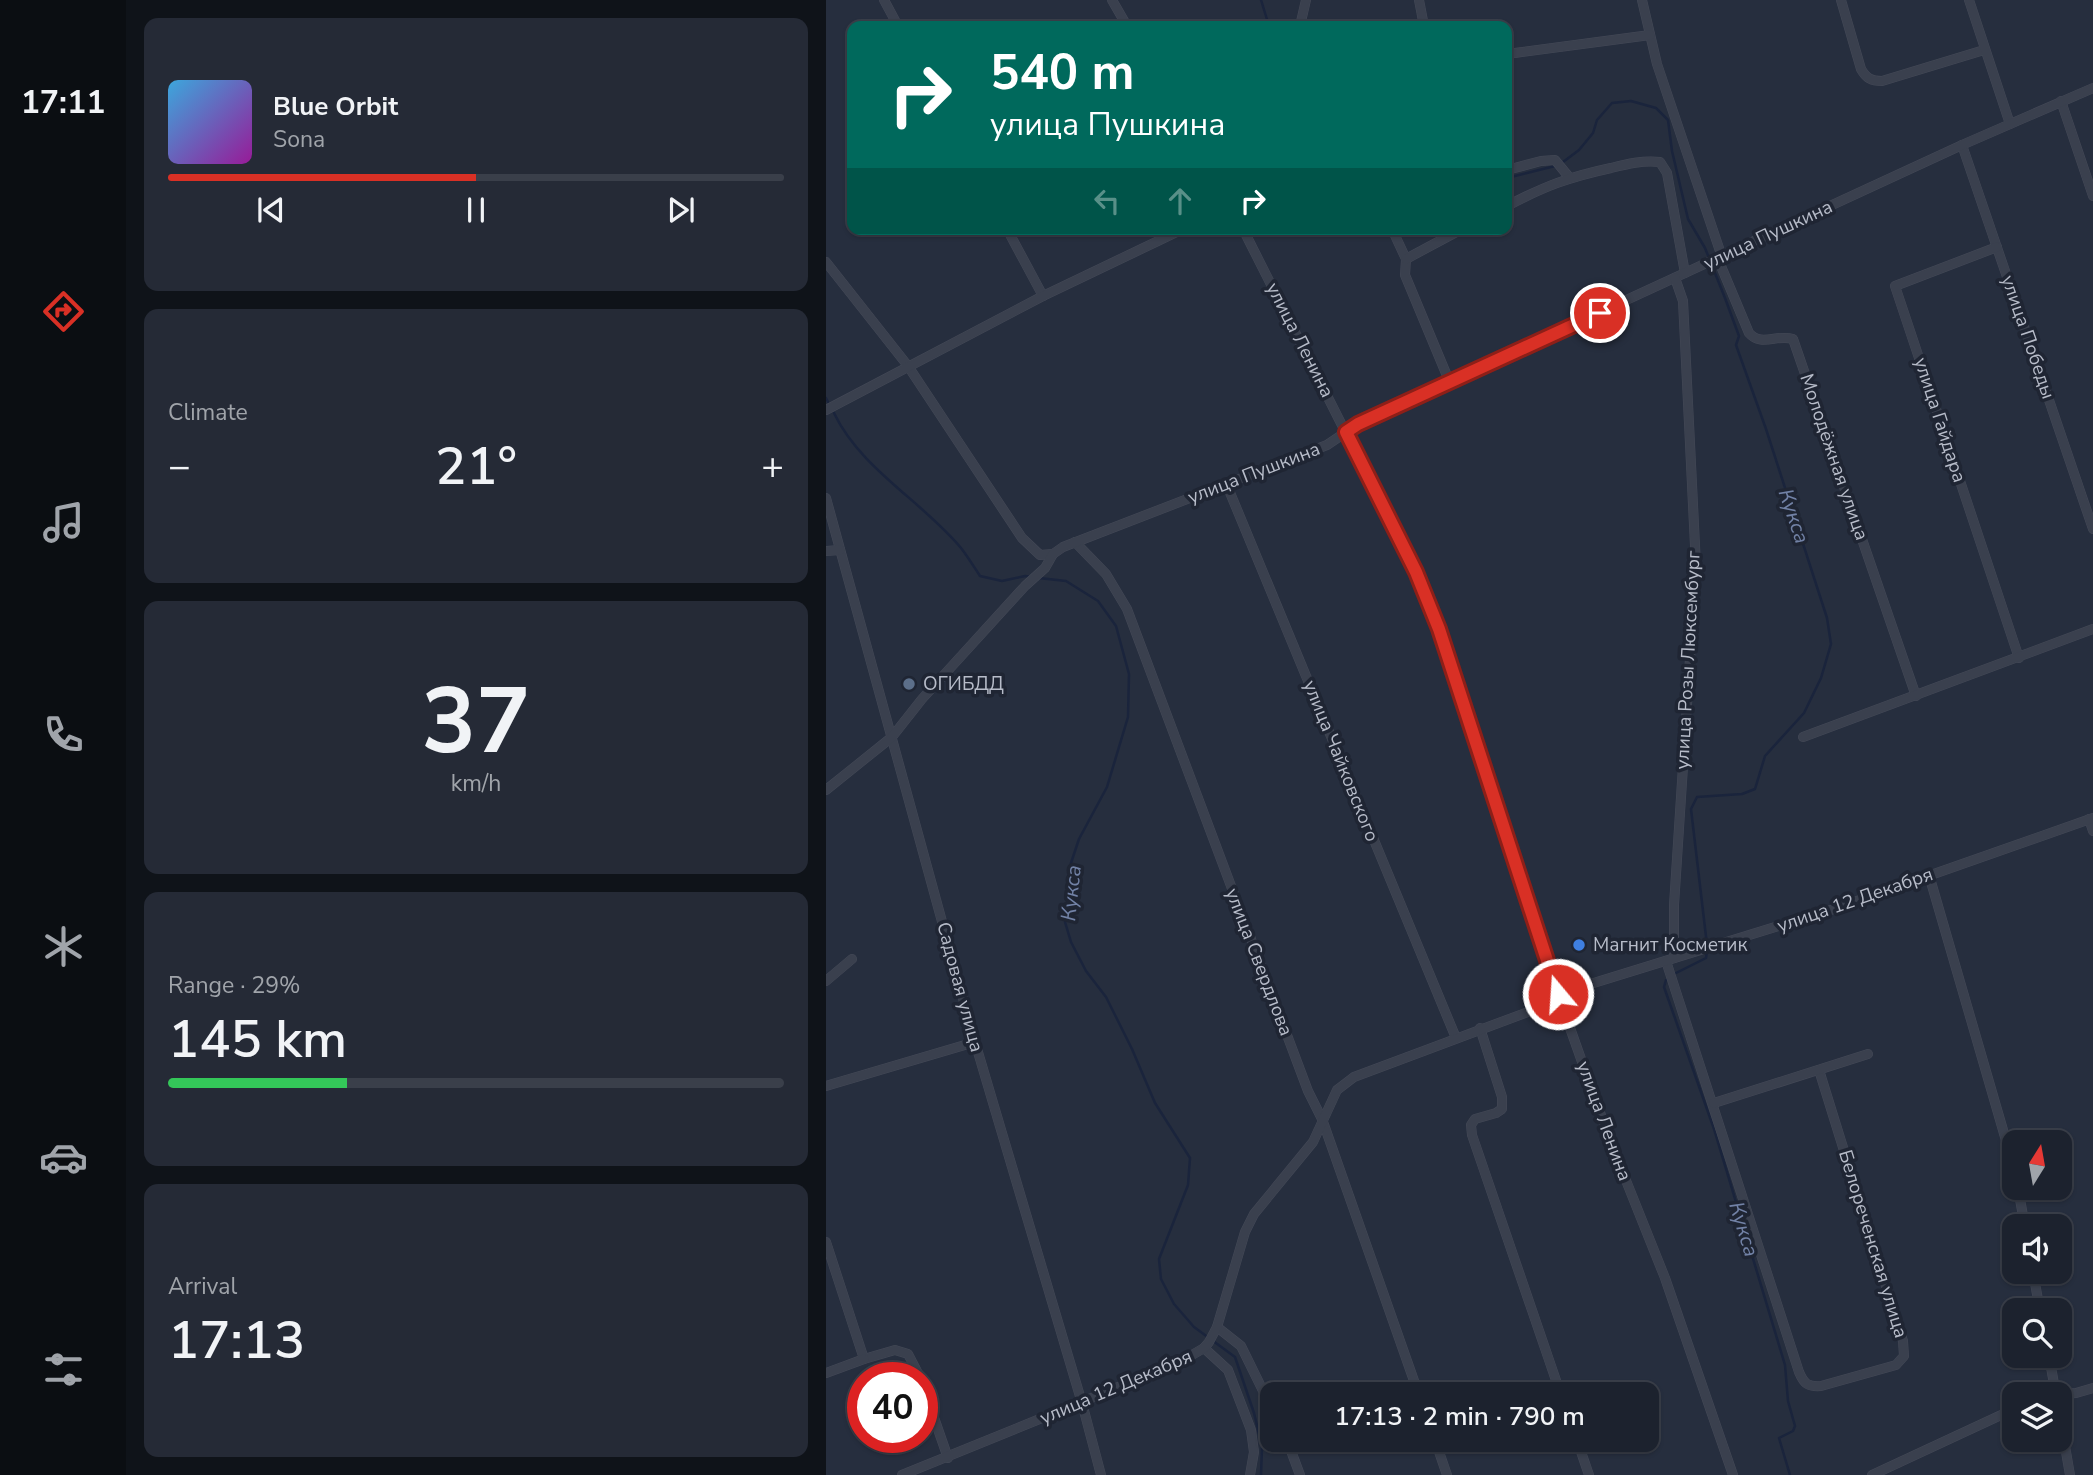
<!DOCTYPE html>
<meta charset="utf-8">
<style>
body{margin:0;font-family:"Nunito Sans",sans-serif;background:#252a36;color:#f1f3f6;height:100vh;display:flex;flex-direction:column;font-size:26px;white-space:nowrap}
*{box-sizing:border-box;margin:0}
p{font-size:23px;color:#a0a4aa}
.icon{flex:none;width:38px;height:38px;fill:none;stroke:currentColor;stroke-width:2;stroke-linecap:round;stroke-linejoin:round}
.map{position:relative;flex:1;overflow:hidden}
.drawer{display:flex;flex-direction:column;gap:18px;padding:18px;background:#0f1319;width:700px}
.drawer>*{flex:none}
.top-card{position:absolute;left:21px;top:21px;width:665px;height:214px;border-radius:14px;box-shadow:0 2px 5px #0004,0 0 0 2px #3a3f4a;background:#00695c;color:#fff;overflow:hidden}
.needle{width:46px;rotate:11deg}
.tools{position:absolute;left:1176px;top:1130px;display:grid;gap:14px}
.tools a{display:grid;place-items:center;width:70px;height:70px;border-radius:14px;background:#1c222e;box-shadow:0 2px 5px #0004,0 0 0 2px #3a3f4a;font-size:35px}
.speed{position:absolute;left:21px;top:1362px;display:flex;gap:14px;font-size:35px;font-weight:700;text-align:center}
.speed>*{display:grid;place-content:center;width:91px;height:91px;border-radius:50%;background:#1c222e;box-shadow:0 2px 5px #0004,0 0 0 2px #3a3f4a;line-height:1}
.speed .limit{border:10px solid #d22;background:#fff;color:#111}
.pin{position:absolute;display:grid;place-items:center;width:60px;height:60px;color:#fff;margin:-30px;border:4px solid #fff;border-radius:50%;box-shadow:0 2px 7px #0007}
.me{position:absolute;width:77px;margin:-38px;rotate:342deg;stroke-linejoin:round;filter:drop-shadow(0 0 5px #0008)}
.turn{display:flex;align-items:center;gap:24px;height:147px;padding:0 28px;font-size:32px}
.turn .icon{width:91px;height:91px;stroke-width:2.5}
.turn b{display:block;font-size:49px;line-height:60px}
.lanes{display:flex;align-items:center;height:66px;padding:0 28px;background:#0003;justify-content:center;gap:35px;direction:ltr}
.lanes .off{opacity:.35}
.big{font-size:52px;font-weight:600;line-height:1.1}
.drawer .card{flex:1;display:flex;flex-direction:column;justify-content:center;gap:10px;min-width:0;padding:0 24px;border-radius:14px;background:#252a36}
.drawer .dial{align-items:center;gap:0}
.dial b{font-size:91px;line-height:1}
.song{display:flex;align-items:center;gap:21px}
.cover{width:84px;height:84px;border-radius:10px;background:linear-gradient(135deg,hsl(200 70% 55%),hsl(300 70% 35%))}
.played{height:7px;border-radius:4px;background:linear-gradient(90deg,#d93025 50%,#3a3f4a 50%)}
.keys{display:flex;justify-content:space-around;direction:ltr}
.heat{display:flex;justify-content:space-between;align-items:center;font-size:38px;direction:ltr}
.charge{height:10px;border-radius:5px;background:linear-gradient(90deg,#34c759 29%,#3a3f4a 0)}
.trip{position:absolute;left:434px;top:1382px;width:399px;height:70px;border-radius:14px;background:#1c222e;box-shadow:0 2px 5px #0004,0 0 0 2px #3a3f4a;font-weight:600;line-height:70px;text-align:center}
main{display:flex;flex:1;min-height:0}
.tab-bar{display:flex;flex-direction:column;width:126px;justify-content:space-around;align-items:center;background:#0b0e12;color:#a0a4aa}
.tab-bar .icon{width:49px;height:49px}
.tab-bar .current{color:#d93025}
.tab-bar b{font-size:32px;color:#f1f3f6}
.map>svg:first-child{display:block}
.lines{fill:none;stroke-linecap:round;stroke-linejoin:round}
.stream{stroke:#1a243c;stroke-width:2.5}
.minor-casing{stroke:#444957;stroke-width:10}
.minor{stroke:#3a404e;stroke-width:9}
.route-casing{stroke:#8d1f18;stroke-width:18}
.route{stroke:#d93025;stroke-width:12}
.service-dot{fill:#5c6f8a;stroke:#1f2533;stroke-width:2.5}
.shop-dot{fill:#3f7fe0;stroke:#1f2533;stroke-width:2.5}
.labels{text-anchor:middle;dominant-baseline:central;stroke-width:7;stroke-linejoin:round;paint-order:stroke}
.street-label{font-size:19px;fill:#b7bcc9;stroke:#1f2533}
.poi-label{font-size:19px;fill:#b7bcc9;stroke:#1f2533;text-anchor:start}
.water-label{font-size:21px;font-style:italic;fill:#7282a6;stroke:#1f2533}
</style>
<main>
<nav class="tab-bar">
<b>17:11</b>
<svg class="icon current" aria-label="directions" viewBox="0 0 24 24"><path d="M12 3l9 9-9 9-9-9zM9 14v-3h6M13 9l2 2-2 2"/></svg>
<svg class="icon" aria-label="music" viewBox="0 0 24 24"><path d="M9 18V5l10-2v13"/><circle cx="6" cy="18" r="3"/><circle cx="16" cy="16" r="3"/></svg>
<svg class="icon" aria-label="phone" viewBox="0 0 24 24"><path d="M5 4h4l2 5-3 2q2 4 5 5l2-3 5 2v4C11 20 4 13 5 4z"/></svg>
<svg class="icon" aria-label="climate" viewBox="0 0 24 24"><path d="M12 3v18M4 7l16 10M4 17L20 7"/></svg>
<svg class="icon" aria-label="car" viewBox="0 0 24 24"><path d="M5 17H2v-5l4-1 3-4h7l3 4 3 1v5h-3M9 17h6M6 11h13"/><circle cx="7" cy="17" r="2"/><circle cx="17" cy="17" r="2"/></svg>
<svg class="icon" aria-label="filters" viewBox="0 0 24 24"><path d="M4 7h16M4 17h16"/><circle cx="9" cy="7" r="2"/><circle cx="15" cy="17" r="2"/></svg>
</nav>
<section class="drawer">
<div class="card">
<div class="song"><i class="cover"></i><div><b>Blue Orbit</b><p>Sona</p></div></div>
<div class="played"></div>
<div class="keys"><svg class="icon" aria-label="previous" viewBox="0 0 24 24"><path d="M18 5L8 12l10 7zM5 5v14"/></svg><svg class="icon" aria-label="pause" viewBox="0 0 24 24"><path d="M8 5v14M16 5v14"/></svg><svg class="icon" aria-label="next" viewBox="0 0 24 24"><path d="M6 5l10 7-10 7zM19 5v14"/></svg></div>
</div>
<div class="card"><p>Climate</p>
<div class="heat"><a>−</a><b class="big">21°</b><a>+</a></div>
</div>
<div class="card dial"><b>37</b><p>km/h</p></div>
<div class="card"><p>Range · 29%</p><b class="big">145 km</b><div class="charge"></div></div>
<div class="card"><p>Arrival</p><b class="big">17:13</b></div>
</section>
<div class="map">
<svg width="1267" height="1475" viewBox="0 0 1267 1475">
<rect width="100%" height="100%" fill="#262e3e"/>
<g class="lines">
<!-- stream -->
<g class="stream">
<polyline points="435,0 443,26"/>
<polyline points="737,162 753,150 767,133 771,120 786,103 805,101 830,108 842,120 846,151 862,219 879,248 899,298 913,336 910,345 940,429 1001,618 1005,644 995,678 978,713 939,756 929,789 916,794 871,797 865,809 881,945"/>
<polyline points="681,178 729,166"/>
<polyline points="0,398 2,402"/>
<path d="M 8,413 C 34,468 97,502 135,548 C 142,557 148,567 154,576 L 176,581 L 199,576 L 206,577"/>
<polyline points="213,578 240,581 272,601 290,626 303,674 302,717 281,787 253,839 245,863 245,895 239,922 245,942 260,971 280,997 306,1049 329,1103 364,1158 362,1185 333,1259 335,1279 348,1304 368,1327 409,1357 428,1413 436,1447 435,1475"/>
<polyline points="848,974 880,958 881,951"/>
<polyline points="840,980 838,987 888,1129 959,1365 962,1401 969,1426 967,1431 953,1438 964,1475"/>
</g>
<!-- minor casing -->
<g class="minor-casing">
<g id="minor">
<polyline points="58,0 72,26"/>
<polyline points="286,0 301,26"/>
<polyline points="593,0 598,26"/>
<polyline points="816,0 831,64 896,257"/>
<path d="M 1015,0 L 1035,69 C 1040,78 1045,81 1056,81 L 1158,50"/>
<polyline points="1143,0 1184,124"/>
<polyline points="474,26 480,0"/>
<polyline points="581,26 597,23"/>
<polyline points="681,54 824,35"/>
<polyline points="1235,101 1267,196"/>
<polyline points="1136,145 1267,529"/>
<polyline points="681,170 715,161 729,160 743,177"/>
<path d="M 681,206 C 719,186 743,177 785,168 C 801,164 817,160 834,162 L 841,173 L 859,273"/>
<polyline points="181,229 217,296"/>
<polyline points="417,229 590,572 613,629 732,994 783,1138 839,1278 907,1475"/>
<polyline points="566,229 580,259 579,275 624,383"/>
<polyline points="1171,247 1069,286 1193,658"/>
<polyline points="580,259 636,229"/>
<path d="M 892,259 L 923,333 C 935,347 951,334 967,339 L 1090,696"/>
<polyline points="0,262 82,366 196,538 214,555 227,554"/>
<polyline points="0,410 217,296 357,229"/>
<polyline points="400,483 630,1038"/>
<polyline points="0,498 149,1042 256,1403 275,1475"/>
<polyline points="249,542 280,574 301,609 482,1091 496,1119 593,1395"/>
<polyline points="0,551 14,550"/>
<polyline points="977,737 1267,629"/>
<polyline points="0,790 66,737 96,699 199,586 219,568 227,554 237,547 501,445 532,424 1136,145 1267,88"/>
<polyline points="1263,819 1267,831"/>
<polyline points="1103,875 1188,1168"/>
<polyline points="848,958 848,905 870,566 857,301 849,278"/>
<path d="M 840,961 L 973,1372 C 978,1384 982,1387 995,1386 L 1070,1365 L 1078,1356 L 1077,1341 L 993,1070"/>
<polyline points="0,981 26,959"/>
<polyline points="654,1028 676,1097 676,1109 670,1113 649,1119 645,1125 646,1135 735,1395"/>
<polyline points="0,1086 149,1042"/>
<polyline points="888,1103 1042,1054"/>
<polyline points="1192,1188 1199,1227"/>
<polyline points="0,1242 38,1359 69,1350 82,1354 94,1377"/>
<polyline points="1207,1272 1214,1311"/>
<polyline points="391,1327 415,1346 446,1409"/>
<polyline points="378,1348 402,1370 425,1430 428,1452 424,1475"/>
<polyline points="1223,1356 1230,1395"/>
<polyline points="0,1373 38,1359"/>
<polyline points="96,1383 122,1458"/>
<polyline points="1226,1395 1250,1393 1267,1388"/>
<polyline points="1234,1417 1244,1475"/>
<polyline points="461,1440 474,1475"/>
<polyline points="609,1440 621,1475"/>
<polyline points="751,1440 763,1475"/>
<polyline points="76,1475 354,1362 378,1348 383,1342 391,1327 419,1232 428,1214 487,1142 511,1090 528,1077 718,1006 732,994 1011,908 1267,818"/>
<polyline points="1046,1475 1188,1409"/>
</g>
</g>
<!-- minor -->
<use href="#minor" class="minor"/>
</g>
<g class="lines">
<!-- route casing -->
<g class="route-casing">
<polyline id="route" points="732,994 613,629 590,572 520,432 532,424 774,313"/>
</g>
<!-- route -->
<use href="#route" class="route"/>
</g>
<!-- markers -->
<circle class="service-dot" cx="83" cy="684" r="7"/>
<circle class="shop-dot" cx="753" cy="945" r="7"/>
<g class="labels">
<!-- street labels -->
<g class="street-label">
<text transform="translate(942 235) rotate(-25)">улица Пушкина</text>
<text transform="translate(1202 337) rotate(71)">улица Победы</text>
<text transform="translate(474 340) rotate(63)">улица Ленина</text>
<text transform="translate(1114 420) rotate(72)">улица Гайдара</text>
<text transform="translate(1008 457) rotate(71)">Молодёжная улица</text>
<text transform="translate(428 473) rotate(-21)">улица Пушкина</text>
<text transform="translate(862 660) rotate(-87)">улица Розы Люксембург</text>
<text transform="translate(515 761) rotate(68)">улица Чайковского</text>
<text transform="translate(1029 900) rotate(-19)">улица 12 Декабря</text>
<text transform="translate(433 962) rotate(69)">улица Свердлова</text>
<text transform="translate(134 987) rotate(75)">Садовая улица</text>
<text transform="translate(778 1121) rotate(70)">улица Ленина</text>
<text transform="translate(1047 1244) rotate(73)">Белореченская улица</text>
<text transform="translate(290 1387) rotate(-23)">улица 12 Декабря</text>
</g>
<!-- poi labels -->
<g class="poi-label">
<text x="97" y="684">ОГИБДД</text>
<text x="767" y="945">Магнит Косметик</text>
</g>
<!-- water labels -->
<g class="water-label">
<text transform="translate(968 516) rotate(71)">Кукса</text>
<text transform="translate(245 893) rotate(-84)">Кукса</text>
<text transform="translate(918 1229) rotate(73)">Кукса</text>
</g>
</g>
</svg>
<div class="tools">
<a><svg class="needle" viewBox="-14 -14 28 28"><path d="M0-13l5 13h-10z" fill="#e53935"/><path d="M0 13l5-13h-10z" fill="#a0a4aa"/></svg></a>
<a><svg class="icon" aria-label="sound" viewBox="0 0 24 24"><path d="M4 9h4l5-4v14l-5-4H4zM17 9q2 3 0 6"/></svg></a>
<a><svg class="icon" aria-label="search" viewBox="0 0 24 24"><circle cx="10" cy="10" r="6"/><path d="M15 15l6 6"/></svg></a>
<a><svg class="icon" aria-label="layers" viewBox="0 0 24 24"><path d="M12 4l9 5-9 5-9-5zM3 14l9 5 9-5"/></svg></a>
</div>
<div class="speed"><div class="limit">40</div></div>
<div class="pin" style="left:774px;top:313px;background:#d93025"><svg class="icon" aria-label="arrive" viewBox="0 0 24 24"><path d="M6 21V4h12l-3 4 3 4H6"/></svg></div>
<svg class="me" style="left:732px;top:994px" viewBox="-20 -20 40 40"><circle r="17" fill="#d93025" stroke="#fff" stroke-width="3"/><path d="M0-11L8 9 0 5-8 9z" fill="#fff"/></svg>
<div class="trip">17:13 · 2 min · 790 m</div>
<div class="top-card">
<div class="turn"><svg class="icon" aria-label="right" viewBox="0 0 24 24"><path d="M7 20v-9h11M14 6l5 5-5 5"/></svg><div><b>540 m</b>улица Пушкина</div></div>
<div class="lanes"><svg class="icon off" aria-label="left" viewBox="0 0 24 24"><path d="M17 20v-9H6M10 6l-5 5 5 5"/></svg><svg class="icon off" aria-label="ahead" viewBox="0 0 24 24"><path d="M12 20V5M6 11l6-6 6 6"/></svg><svg class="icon" aria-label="right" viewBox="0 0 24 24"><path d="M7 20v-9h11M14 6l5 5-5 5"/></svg></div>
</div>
</div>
</main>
